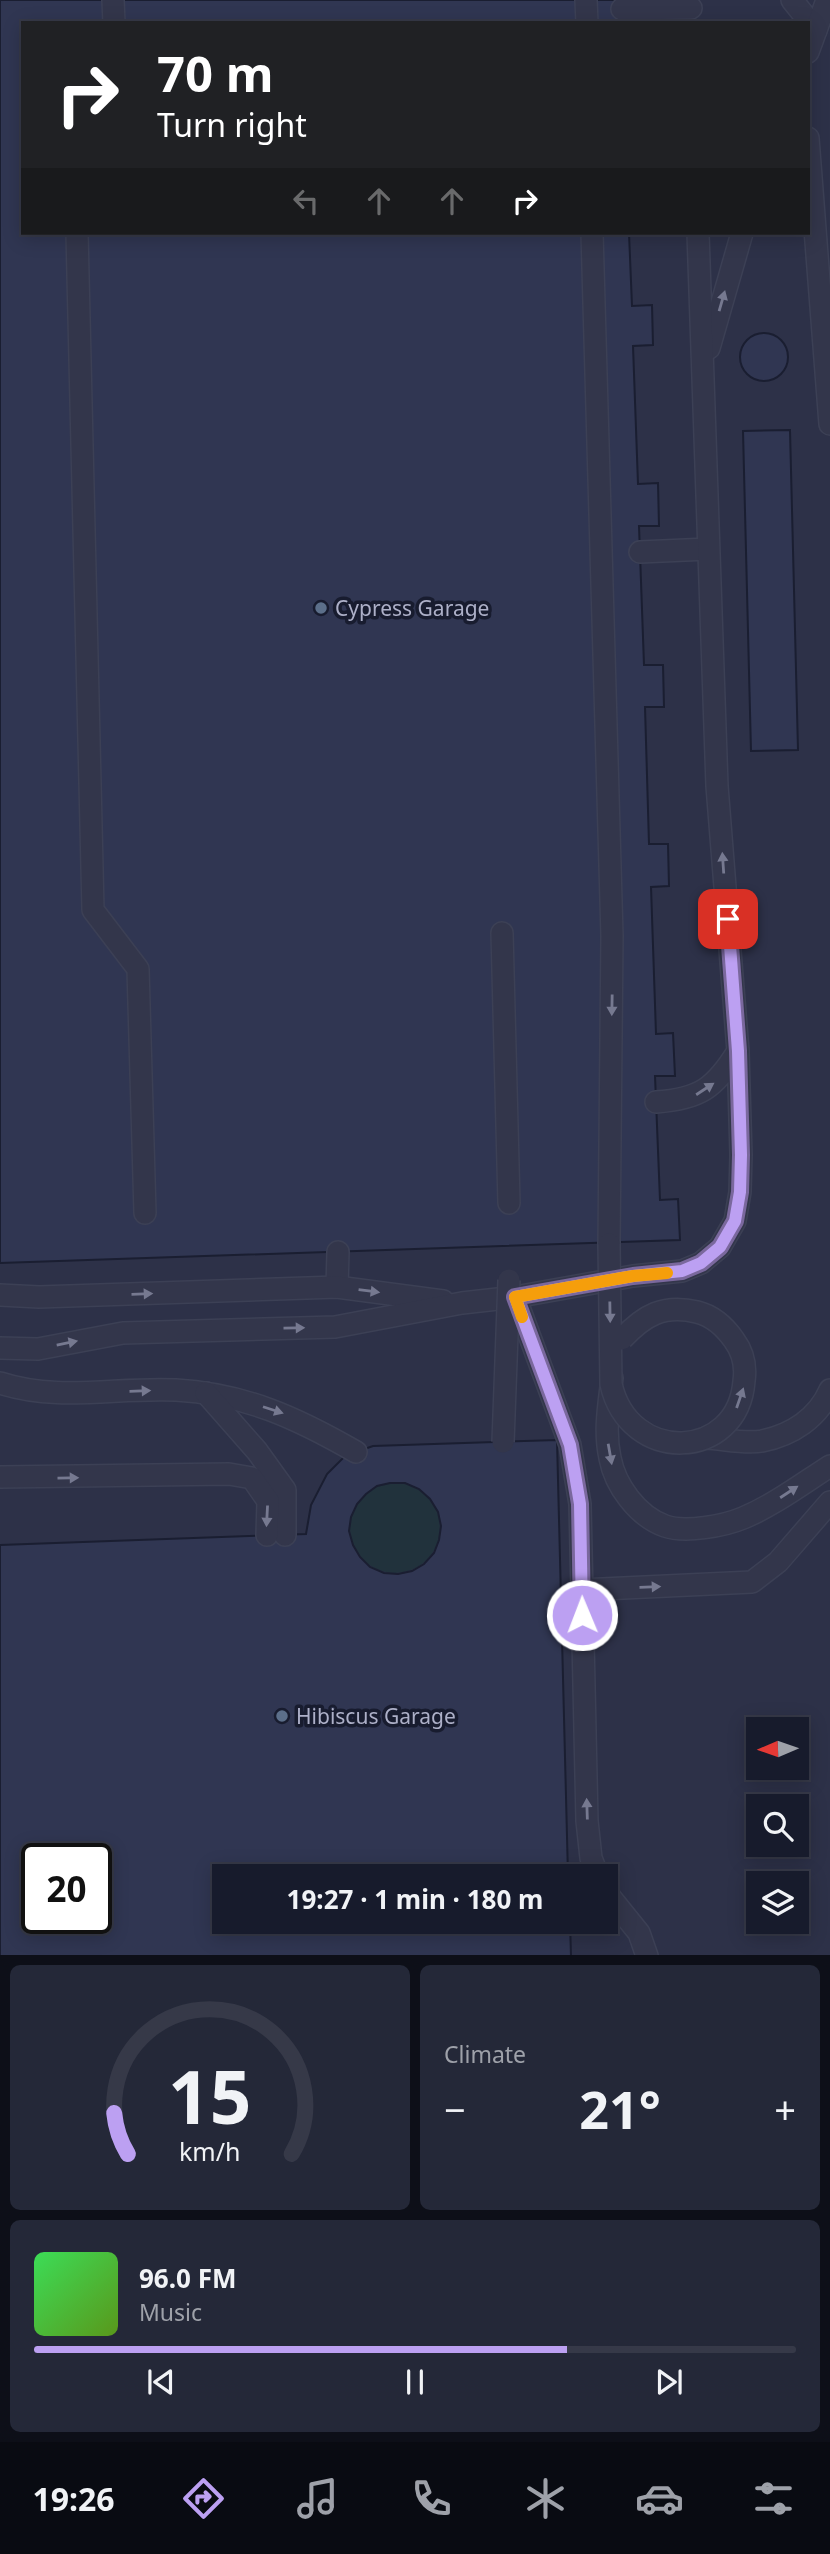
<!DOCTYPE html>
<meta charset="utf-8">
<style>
body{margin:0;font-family:"Noto Sans",sans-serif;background:#242838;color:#f1f3f6;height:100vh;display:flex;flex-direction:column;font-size:26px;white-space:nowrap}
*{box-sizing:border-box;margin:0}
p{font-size:23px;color:#9ea1a9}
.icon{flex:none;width:38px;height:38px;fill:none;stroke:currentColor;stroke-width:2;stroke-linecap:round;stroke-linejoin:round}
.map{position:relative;height:1955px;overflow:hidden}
.panel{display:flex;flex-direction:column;gap:10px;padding:10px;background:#0d0f18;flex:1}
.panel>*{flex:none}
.top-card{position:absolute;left:21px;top:21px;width:789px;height:214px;border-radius:0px;box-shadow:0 4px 18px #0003,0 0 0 2px #363948;background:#202124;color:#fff;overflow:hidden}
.needle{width:46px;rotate:268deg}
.buttons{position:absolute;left:746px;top:1717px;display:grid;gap:14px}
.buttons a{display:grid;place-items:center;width:63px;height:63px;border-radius:0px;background:#171b2c;box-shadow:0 4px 18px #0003,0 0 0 2px #363948;font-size:35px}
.speed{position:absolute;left:21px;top:1843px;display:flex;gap:14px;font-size:35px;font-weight:700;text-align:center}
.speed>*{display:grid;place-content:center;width:91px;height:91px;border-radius:50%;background:#171b2c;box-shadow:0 4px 18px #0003,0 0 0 2px #363948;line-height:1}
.speed .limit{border:4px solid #111;border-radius:10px;background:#fff;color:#111}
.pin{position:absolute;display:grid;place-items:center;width:60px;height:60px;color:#fff;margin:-30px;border-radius:14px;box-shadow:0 4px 10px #0006}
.me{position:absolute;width:77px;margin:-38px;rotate:359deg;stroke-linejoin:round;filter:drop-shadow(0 0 5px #0008)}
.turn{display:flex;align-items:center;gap:24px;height:147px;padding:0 21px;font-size:32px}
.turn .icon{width:91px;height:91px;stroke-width:2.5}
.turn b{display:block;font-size:49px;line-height:60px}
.lanes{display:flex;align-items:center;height:66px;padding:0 21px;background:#0003;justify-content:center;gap:35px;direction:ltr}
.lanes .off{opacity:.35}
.big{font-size:52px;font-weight:700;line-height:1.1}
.panel .tile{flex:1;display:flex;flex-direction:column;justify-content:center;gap:10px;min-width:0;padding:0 24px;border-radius:10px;background:#242838}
.panel .dial{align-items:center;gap:0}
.dial svg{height:182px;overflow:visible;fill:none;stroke:#363948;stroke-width:7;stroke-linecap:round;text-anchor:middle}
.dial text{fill:#f1f3f6;stroke:none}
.song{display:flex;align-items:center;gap:21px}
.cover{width:84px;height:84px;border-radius:10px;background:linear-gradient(135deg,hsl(130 70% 55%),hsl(90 70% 35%))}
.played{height:7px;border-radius:4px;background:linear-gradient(90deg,#bca0f2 70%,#363948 70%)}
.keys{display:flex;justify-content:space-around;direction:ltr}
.heat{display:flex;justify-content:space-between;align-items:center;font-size:38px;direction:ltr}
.panel .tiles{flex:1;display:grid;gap:10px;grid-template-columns:1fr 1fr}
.tile:last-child{grid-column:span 2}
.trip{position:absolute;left:212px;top:1864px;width:406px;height:70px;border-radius:0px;background:#171b2c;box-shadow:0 4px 18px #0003,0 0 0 2px #363948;font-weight:700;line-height:70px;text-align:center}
.dock{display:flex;height:112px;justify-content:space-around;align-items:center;background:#090b12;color:#9ea1a9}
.dock .icon{width:49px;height:49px}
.dock .on{color:#bca0f2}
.dock b{font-size:32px;color:#f1f3f6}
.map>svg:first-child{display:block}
.airport{fill:#2d3148;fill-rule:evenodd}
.green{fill:#21323c}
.building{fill:#303652;stroke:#1a1e31;stroke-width:2;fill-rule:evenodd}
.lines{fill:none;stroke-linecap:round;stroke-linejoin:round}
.minor-casing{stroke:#3c4055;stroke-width:24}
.minor{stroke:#33364b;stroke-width:21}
.minor-bridge-casing{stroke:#3c4055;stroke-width:24;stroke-linecap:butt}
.minor-bridge{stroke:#33364b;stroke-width:21}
.oneway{fill:#767990}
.route-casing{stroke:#7a689d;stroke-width:18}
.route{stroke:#bca0f2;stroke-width:12}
.slow{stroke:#f59e0b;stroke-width:12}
.service-dot{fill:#5c6f8a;stroke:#181c2f;stroke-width:2.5}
.labels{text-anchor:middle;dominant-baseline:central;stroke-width:7;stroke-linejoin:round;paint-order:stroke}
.poi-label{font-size:21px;fill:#adb0c8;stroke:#181c2f;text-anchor:start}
</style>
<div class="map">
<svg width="830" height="1956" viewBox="0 0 830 1956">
<rect width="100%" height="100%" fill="#1f243b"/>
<!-- airport -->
<path class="airport" d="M 0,0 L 830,0 L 830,1955 L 0,1956 ZM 23,23 L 808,23 L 808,233 L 23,233 ZM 758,1729 L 796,1729 L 796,1768 L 758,1768 ZM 758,1806 L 796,1806 L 796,1844 L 758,1844 ZM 37,1858 L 96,1858 L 96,1918 L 37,1918 ZM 224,1876 L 606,1876 L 606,1922 L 224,1922 ZM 758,1883 L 796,1883 L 796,1922 L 758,1922 Z"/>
<!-- green -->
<circle class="green" cx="395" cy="1528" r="45"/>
<!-- building -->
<g class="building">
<polygon points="0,0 622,0 622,23 23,23 23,233 629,233 632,306 652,305 653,345 633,346 638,484 658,483 659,526 639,526 644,665 663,665 664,707 645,707 649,844 668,844 669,886 651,887 656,1034 673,1033 675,1076 655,1076 660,1200 678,1199 680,1240 0,1263"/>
<circle cx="764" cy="357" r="24"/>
<polygon points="790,430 798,750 751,751 743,431"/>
<path d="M 557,1440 L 568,1876 L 224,1876 L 224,1922 L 570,1922 L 571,1956 L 0,1956 L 0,1545 L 306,1534 L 311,1505 L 327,1474 L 345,1456 L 356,1452 L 373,1446 ZM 390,1483 L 405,1483 L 419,1489 L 430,1499 L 438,1512 L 441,1526 L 439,1540 L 434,1553 L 424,1564 L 412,1571 L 398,1574 L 384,1573 L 370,1567 L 360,1557 L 353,1545 L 349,1531 L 351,1517 L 357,1504 L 366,1494 L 377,1486 ZM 37,1858 L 96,1858 L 96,1918 L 37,1918 Z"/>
</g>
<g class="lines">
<!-- minor casing -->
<g class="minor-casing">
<g id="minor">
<polyline points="113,0 114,23"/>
<polyline points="586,0 587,23"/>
<polyline points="792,0 816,30"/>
<polyline points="622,9 691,8"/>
<polyline points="808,52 827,0"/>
<polyline points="808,138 830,424"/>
<polyline points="77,233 93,910 138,969 145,1213"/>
<polyline points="592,233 612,936 609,1244"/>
<polyline points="709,348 742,233"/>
<polyline points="640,552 708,549"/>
<polyline points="502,933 509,1203"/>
<path d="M 656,1102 C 700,1099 715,1088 738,1051"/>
<polyline points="337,1287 338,1252"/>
<polyline points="0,1295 39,1297 337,1287 443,1301"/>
<polyline points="515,1297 570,1445 580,1504 587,1821 591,1858 598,1876"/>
<polyline points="0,1348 38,1349 123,1333 335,1327 462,1303 515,1297 633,1276 682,1271 701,1263 720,1247 735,1221 740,1192 741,1155 738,1051 717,786 698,233"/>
<path d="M 612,1378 C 609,1405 604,1431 610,1458 C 615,1485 637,1516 665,1526 C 685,1533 724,1526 743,1518 C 774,1505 802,1484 830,1466"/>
<path d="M 0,1383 C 58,1402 116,1387 176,1390 C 245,1394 297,1418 356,1452"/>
<polyline points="206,1393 257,1451 285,1490 285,1535"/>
<path d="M 706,1438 C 724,1439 745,1444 762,1441 C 792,1435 818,1418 830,1390"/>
<polyline points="0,1477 229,1474 252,1478 268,1501 267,1535"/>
<polyline points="581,1590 752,1582 778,1562 830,1502"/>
<polyline points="606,1892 639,1933 647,1956"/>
</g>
</g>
<!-- minor -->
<use href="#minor" class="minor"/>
<!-- minor-bridge casing -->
<g class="minor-bridge-casing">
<g id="minor-bridge">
<path d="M 609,1244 L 611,1384 C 629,1465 738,1461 744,1381 C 746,1367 743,1352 734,1340 C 725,1327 713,1316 697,1312 C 664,1304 644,1315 622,1339"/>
<polyline points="503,1442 509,1280"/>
</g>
</g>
<!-- minor-bridge -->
<use href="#minor-bridge" class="minor-bridge"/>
</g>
<!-- one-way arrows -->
<defs><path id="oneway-solid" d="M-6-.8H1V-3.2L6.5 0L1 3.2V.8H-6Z" transform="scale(1.75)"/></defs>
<g class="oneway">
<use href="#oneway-solid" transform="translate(722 301) rotate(-74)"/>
<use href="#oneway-solid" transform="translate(723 863) rotate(-94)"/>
<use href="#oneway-solid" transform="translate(612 1005) rotate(91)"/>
<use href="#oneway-solid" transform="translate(705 1089) rotate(-33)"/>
<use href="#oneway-solid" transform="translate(369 1291) rotate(7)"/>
<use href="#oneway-solid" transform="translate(142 1294) rotate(-2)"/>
<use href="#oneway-solid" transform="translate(610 1312) rotate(89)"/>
<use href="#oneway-solid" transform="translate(294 1328) rotate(-1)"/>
<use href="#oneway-solid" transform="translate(67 1343) rotate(-11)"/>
<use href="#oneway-solid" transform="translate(140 1391) rotate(-2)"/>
<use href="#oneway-solid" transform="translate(740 1398) rotate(-71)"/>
<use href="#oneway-solid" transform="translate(273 1410) rotate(18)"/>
<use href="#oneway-solid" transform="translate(610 1454) rotate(80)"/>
<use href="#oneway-solid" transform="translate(68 1478) rotate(-1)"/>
<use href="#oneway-solid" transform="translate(789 1492) rotate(-33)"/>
<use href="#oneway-solid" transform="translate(267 1516) rotate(93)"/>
<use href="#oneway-solid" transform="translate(650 1587) rotate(-2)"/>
<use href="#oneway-solid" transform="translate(587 1809) rotate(-92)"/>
</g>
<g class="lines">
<!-- route casing -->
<g class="route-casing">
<polyline id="route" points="582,1615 580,1504 570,1445 515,1297 633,1276 682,1271 701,1263 720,1247 735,1221 740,1192 741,1155 738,1051 728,919"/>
</g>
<!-- route -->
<use href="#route" class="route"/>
<!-- slow -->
<polyline class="slow" points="522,1317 515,1297 633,1276 667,1273"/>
</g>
<!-- markers -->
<g class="service-dot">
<circle cx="321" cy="608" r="7"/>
<circle cx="282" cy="1716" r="7"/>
</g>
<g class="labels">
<!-- poi labels -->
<g class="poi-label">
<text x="335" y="608">Cypress Garage</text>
<text x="296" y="1716">Hibiscus Garage</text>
</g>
</g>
</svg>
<div class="buttons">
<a><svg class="needle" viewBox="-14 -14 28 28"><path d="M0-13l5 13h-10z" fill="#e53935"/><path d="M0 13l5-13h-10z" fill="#9ea1a9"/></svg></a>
<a><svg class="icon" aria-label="search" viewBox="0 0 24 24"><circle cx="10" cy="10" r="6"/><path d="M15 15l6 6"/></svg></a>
<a><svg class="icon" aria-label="layers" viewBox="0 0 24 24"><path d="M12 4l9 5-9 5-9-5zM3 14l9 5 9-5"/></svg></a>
</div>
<div class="speed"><div class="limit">20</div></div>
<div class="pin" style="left:728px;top:919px;background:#d93025"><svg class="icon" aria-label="arrive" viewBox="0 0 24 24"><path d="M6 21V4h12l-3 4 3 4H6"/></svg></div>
<svg class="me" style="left:582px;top:1615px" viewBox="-20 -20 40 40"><circle r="17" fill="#bca0f2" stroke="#fff" stroke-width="3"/><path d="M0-11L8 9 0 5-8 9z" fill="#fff"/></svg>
<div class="trip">19:27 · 1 min · 180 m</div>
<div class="top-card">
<div class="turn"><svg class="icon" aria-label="right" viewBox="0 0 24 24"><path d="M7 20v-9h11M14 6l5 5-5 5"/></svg><div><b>70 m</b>Turn right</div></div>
<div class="lanes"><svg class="icon off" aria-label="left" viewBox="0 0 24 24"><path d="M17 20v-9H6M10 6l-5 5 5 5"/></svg><svg class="icon off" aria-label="ahead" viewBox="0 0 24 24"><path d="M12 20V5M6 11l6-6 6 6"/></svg><svg class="icon off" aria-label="ahead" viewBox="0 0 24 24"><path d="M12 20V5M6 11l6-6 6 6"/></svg><svg class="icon" aria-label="right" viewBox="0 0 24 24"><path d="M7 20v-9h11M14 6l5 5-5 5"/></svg></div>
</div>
</div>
<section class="panel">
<div class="tiles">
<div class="tile dial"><svg viewBox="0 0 100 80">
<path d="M14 69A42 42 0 1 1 86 69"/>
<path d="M14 69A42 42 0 0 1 8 51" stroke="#bca0f2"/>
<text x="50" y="56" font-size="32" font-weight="700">15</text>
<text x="50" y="72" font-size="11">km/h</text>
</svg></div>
<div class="tile"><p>Climate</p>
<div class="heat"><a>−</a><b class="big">21°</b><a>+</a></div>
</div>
<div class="tile">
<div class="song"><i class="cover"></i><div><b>96.0 FM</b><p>Music</p></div></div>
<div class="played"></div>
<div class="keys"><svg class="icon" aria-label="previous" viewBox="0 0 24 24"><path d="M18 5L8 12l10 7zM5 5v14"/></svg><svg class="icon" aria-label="pause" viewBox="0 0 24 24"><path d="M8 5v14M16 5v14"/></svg><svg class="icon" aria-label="next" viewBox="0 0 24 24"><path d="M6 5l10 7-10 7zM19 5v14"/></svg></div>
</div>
</div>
</section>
<nav class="dock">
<b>19:26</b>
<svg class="icon on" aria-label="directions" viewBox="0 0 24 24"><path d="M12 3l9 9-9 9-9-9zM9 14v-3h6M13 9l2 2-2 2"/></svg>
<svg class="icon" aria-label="music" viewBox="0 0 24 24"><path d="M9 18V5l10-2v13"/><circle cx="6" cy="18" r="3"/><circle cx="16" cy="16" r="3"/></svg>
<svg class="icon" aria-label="phone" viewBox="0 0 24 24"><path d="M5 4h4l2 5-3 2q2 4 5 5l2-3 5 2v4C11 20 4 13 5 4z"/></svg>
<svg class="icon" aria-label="climate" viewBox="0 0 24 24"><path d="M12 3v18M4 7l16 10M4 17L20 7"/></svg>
<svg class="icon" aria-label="car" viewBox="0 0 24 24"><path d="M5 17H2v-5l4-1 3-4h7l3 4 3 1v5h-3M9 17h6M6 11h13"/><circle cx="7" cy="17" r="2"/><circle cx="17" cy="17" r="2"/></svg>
<svg class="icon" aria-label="filters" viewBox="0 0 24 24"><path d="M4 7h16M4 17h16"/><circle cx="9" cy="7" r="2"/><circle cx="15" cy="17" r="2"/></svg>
</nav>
